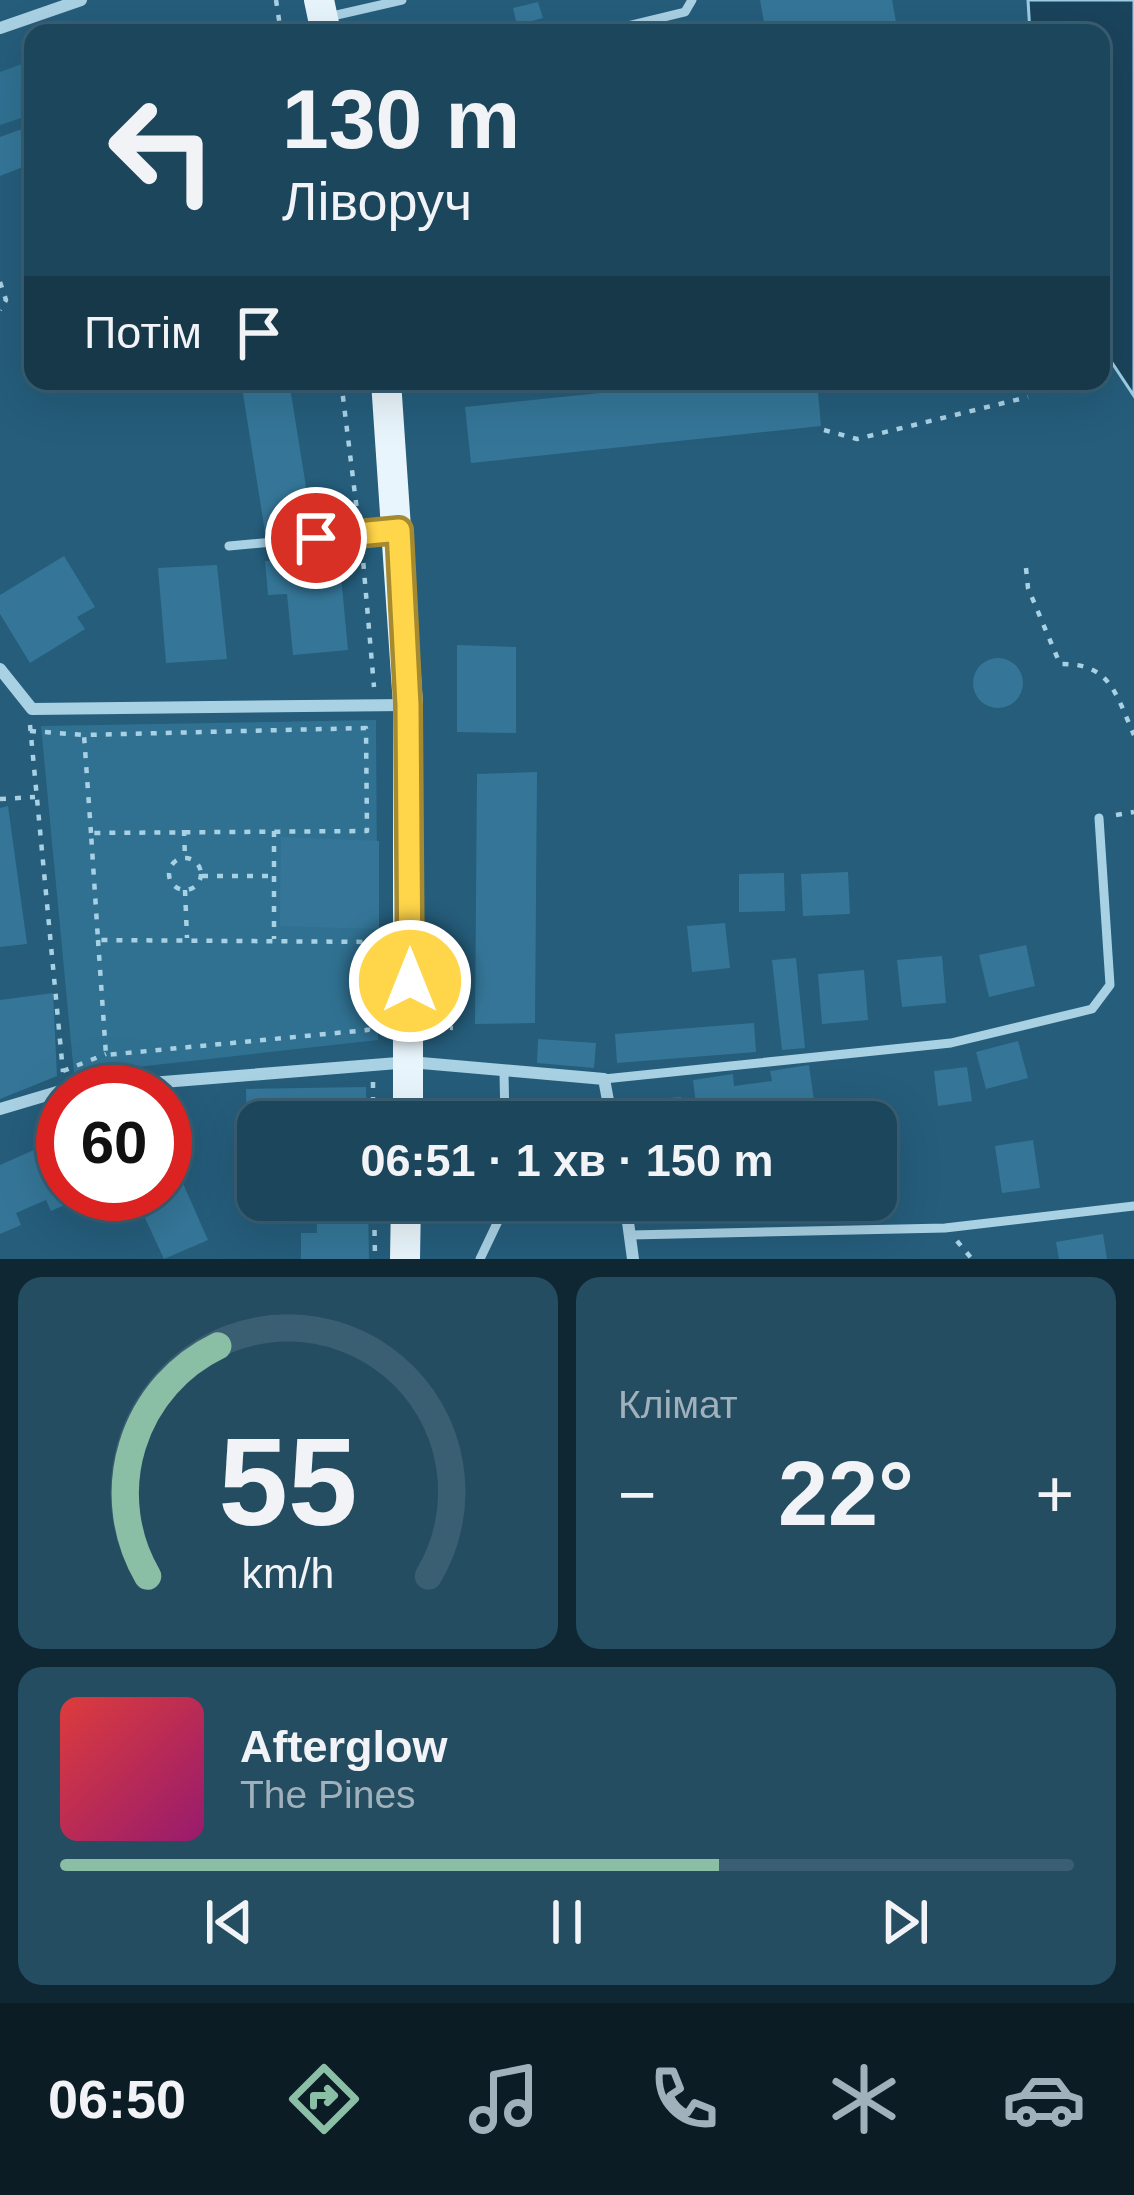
<!DOCTYPE html>
<html lang="uk">
<meta charset="utf-8">
<style>
body{margin:0;font-family:Arial,sans-serif;background:#254d62;color:#f1f3f6;height:100vh;display:flex;flex-direction:column;font-size:45px;white-space:nowrap}
*{box-sizing:border-box;margin:0}
p{font-size:39px;color:#a0b1bb}
.icon{flex:none;width:66px;height:66px;fill:none;stroke:currentColor;stroke-width:2;stroke-linecap:round;stroke-linejoin:round}
.map{position:relative;height:1259px;overflow:hidden}
.drawer{display:flex;flex-direction:column;gap:18px;padding:18px;background:#0f2633;flex:1}
.drawer>*{flex:none}
.guide{position:absolute;left:24px;top:24px;width:1086px;height:366px;border-radius:24px;box-shadow:0 12px 48px #0002,0 0 0 3px #3a5e72;background:#1c465c;color:#f1f3f6;overflow:hidden}
.speed{position:absolute;left:36px;top:1065px;display:flex;gap:24px;font-size:60px;font-weight:700;text-align:center}
.speed>*{display:grid;place-content:center;width:156px;height:156px;border-radius:50%;background:#1c465c;box-shadow:0 12px 48px #0002,0 0 0 3px #3a5e72;line-height:1}
.speed .limit{border:18px solid #d22;background:#fff;color:#111}
.pin{position:absolute;display:grid;place-items:center;width:102px;height:102px;color:#fff;margin:-51px;border:6px solid #fff;border-radius:50%;box-shadow:0 3px 12px #0007}
.me{position:absolute;width:132px;margin:-66px;rotate:0deg;stroke-linejoin:round;filter:drop-shadow(0 0 9px #0008)}
.turn{display:flex;align-items:center;gap:42px;height:252px;padding:0 60px;font-size:54px}
.turn .icon{width:156px;height:156px;stroke-width:2.5}
.turn b{display:block;font-size:84px;line-height:102px}
.then{display:flex;align-items:center;height:114px;padding:0 60px;background:#0003;gap:24px;font-size:45px}
.big{font-size:90px;font-weight:800;line-height:1.1}
.drawer .tile{flex:1;display:flex;flex-direction:column;justify-content:center;gap:18px;min-width:0;padding:0 42px;border-radius:24px;background:#254d62}
.drawer .dial{align-items:center;gap:0}
.dial svg{height:312px;overflow:visible;fill:none;stroke:#3a5e72;stroke-width:7;stroke-linecap:round;text-anchor:middle}
.dial text{fill:#f1f3f6;stroke:none}
.song{display:flex;align-items:center;gap:36px}
.cover{width:144px;height:144px;border-radius:18px;background:linear-gradient(135deg,hsl(0 70% 55%),hsl(320 70% 35%))}
.played{height:12px;border-radius:6px;background:linear-gradient(90deg,#8abfa5 65%,#3a5e72 65%)}
.keys{display:flex;justify-content:space-around;direction:ltr}
.heat{display:flex;justify-content:space-between;align-items:center;font-size:66px;direction:ltr}
.drawer .tiles{flex:1;display:grid;gap:18px;grid-template-columns:1fr 1fr}
.tile:last-child{grid-column:span 2}
.trip{position:absolute;left:237px;top:1101px;width:660px;height:120px;border-radius:24px;background:#1c465c;box-shadow:0 12px 48px #0002,0 0 0 3px #3a5e72;font-weight:800;line-height:120px;text-align:center}
.tabs{display:flex;height:192px;justify-content:space-around;align-items:center;background:#0b1c25;color:#a0b1bb}
.tabs .icon{width:84px;height:84px}
.tabs .current{color:#8abfa5}
.tabs b{font-size:54px;color:#f1f3f6}
.map>svg:first-child{display:block}
.green{fill:#307192}
.water{fill:#1a445c;stroke:#9dcee5;stroke-width:3}
.building{fill:#357698}
.lines{fill:none;stroke-linecap:round;stroke-linejoin:round}
.path{stroke:#a9d1e4;stroke-width:4.5;stroke-dasharray:6 9;stroke-linecap:butt}
.lane{stroke:#a9d1e4;stroke-width:9}
.street{stroke:#a9d1e4;stroke-width:12}
.primary{stroke:#e9f5fc;stroke-width:30}
.route-casing{stroke:#a68a30;stroke-width:30}
.route{stroke:#ffd54a;stroke-width:21}
</style>
<div class="map">
<svg width="1134" height="1259" viewBox="0 0 1134 1259">
<rect width="100%" height="100%" fill="#255d7b"/>
<!-- green -->
<g class="green">
<polygon points="33,60 33,114 0,125 0,72"/>
<polygon points="376,720 378,1040 74,1074 41,726"/>
</g>
<!-- water -->
<polygon class="water" points="1028,0 1134,0 1134,396 1101,346 1101,33 1030,33"/>
<!-- building -->
<g class="building">
<polygon points="760,0 892,0 898,33 766,33"/>
<polygon points="538,2 543,18 517,25 513,8"/>
<polygon points="33,125 33,163 0,176 0,137"/>
<polygon points="241,381 289,381 312,524 265,532"/>
<polygon points="717,381 817,381 821,426 471,463 465,407"/>
<polygon points="339,555 348,650 293,655 287,594 268,595 265,561"/>
<polygon points="64,556 95,607 77,617 85,629 30,663 0,614 0,595"/>
<polygon points="217,565 227,659 166,663 158,568"/>
<polygon points="457,645 516,647 516,733 457,732"/>
<circle cx="998" cy="683" r="25"/>
<polygon points="537,772 535,1023 475,1024 477,774"/>
<polygon points="8,806 27,944 0,947 0,808"/>
<polygon points="281,837 379,841 379,929 280,926"/>
<polygon points="848,872 850,914 803,916 801,874"/>
<polygon points="784,873 785,911 739,912 739,874"/>
<polygon points="725,923 730,968 692,972 687,926"/>
<polygon points="1026,945 1035,986 989,997 979,955"/>
<polygon points="942,956 946,1003 902,1007 897,960"/>
<polygon points="796,958 805,1048 782,1050 772,960"/>
<polygon points="864,970 868,1020 822,1024 818,974"/>
<polygon points="53,993 57,1076 0,1099 0,1000"/>
<polygon points="754,1023 756,1052 617,1063 615,1034"/>
<polygon points="538,1039 596,1043 594,1068 537,1063"/>
<polygon points="1018,1041 1028,1078 986,1089 976,1052"/>
<polygon points="809,1065 817,1122 698,1122 693,1080 733,1074 734,1086 772,1081 770,1071"/>
<polygon points="967,1067 972,1101 938,1106 934,1071"/>
<polygon points="366,1087 367,1122 258,1122 258,1136 247,1136 246,1089"/>
<polygon points="681,1097 683,1122 646,1122 645,1100"/>
<polygon points="63,1137 63,1194 89,1194 51,1211 46,1200 16,1213 21,1225 0,1234 0,1165"/>
<polygon points="1033,1140 1040,1188 1002,1193 995,1146"/>
<polygon points="165,1143 208,1240 164,1259 134,1194 165,1194"/>
<polygon points="316,1200 368,1200 369,1259 301,1259 301,1233 317,1233"/>
<polygon points="478,1200 532,1200 532,1218 478,1217"/>
<polygon points="1103,1234 1107,1259 1059,1259 1056,1242"/>
</g>
<g class="lines">
<!-- path -->
<g class="path">
<polyline points="276,0 281,33"/>
<polyline points="0,282 6,300 0,310"/>
<polyline points="341,381 358,519"/>
<polyline points="456,381 458,391"/>
<polyline points="824,430 857,439 1028,397"/>
<polyline points="362,548 374,687"/>
<path d="M 1026,568 L 1028,588 L 1060,664 C 1110,663 1115,692 1134,735"/>
<polyline points="30,725 63,1072"/>
<polyline points="30,731 84,735"/>
<polyline points="0,799 35,797"/>
<polyline points="1116,815 1134,812"/>
<polyline points="184,830 185,858"/>
<polyline points="274,831 274,939"/>
<polyline points="91,833 84,735 366,728 367,831 91,833 98,940 380,942"/>
<circle cx="185" cy="874" r="16"/>
<polyline points="202,876 274,876"/>
<polyline points="185,890 187,938"/>
<polyline points="98,940 106,1055 368,1030 368,941"/>
<polyline points="435,1027 453,1028"/>
<polyline points="63,1071 106,1054"/>
<polyline points="373,1082 373,1122"/>
<polyline points="434,1112 454,1111"/>
<polyline points="374,1200 375,1259"/>
<polyline points="957,1241 972,1259"/>
</g>
<!-- lane -->
<g class="lane">
<polyline points="328,17 402,0"/>
<polyline points="598,33 685,12 692,0"/>
<polyline points="229,546 391,531"/>
<polyline points="504,1073 505,1122"/>
<polyline points="604,1079 951,1043 1092,1009 1110,985 1099,818"/>
<polyline points="631,1235 945,1228 1134,1206"/>
<polyline points="480,1259 500,1217"/>
</g>
<!-- street -->
<g class="street">
<polyline points="0,28 81,0"/>
<polyline points="0,669 32,709 405,705"/>
<polyline points="0,1109 64,1090 410,1062 604,1079 612,1122"/>
<polyline points="625,1200 633,1259"/>
</g>
<!-- primary -->
<g class="primary">
<polyline points="319,0 326,33"/>
<polyline points="386,381 408,705 408,1122"/>
<polyline points="405,1259 406,1200"/>
</g>
</g>
<g class="lines">
<!-- route casing -->
<g class="route-casing">
<polyline id="route" points="316,538 399,530 408,705 410,981"/>
</g>
<!-- route -->
<use href="#route" class="route"/>
</g>
</svg>
<div class="speed"><div class="limit">60</div></div>
<div class="pin" style="left:316px;top:538px;background:#d93025"><svg class="icon" aria-label="arrive" viewBox="0 0 24 24"><path d="M6 21V4h12l-3 4 3 4H6"/></svg></div>
<svg class="me" style="left:410px;top:981px" viewBox="-20 -20 40 40"><circle r="17" fill="#ffd54a" stroke="#fff" stroke-width="3"/><path d="M0-11L8 9 0 5-8 9z" fill="#fff"/></svg>
<div class="trip">06:51 · 1 хв · 150 m</div>
<div class="guide">
<div class="turn"><svg class="icon" aria-label="left" viewBox="0 0 24 24"><path d="M17 20v-9H6M10 6l-5 5 5 5"/></svg><div><b>130 m</b>Ліворуч</div></div>
<div class="then">Потім<svg class="icon" aria-label="arrive" viewBox="0 0 24 24"><path d="M6 21V4h12l-3 4 3 4H6"/></svg></div>
</div>
</div>
<section class="drawer">
<div class="tiles">
<div class="tile dial"><svg viewBox="0 0 100 80">
<path d="M14 69A42 42 0 1 1 86 69"/>
<path d="M14 69A42 42 0 0 1 32 10" stroke="#8abfa5"/>
<text x="50" y="56" font-size="32" font-weight="700">55</text>
<text x="50" y="72" font-size="11">km/h</text>
</svg></div>
<div class="tile"><p>Клімат</p>
<div class="heat"><a>−</a><b class="big">22°</b><a>+</a></div>
</div>
<div class="tile">
<div class="song"><i class="cover"></i><div><b>Afterglow</b><p>The Pines</p></div></div>
<div class="played"></div>
<div class="keys"><svg class="icon" aria-label="previous" viewBox="0 0 24 24"><path d="M18 5L8 12l10 7zM5 5v14"/></svg><svg class="icon" aria-label="pause" viewBox="0 0 24 24"><path d="M8 5v14M16 5v14"/></svg><svg class="icon" aria-label="next" viewBox="0 0 24 24"><path d="M6 5l10 7-10 7zM19 5v14"/></svg></div>
</div>
</div>
</section>
<nav class="tabs">
<b>06:50</b>
<svg class="icon current" aria-label="directions" viewBox="0 0 24 24"><path d="M12 3l9 9-9 9-9-9zM9 14v-3h6M13 9l2 2-2 2"/></svg>
<svg class="icon" aria-label="music" viewBox="0 0 24 24"><path d="M9 18V5l10-2v13"/><circle cx="6" cy="18" r="3"/><circle cx="16" cy="16" r="3"/></svg>
<svg class="icon" aria-label="phone" viewBox="0 0 24 24"><path d="M5 4h4l2 5-3 2q2 4 5 5l2-3 5 2v4C11 20 4 13 5 4z"/></svg>
<svg class="icon" aria-label="climate" viewBox="0 0 24 24"><path d="M12 3v18M4 7l16 10M4 17L20 7"/></svg>
<svg class="icon" aria-label="car" viewBox="0 0 24 24"><path d="M5 17H2v-5l4-1 3-4h7l3 4 3 1v5h-3M9 17h6M6 11h13"/><circle cx="7" cy="17" r="2"/><circle cx="17" cy="17" r="2"/></svg>
</nav>
